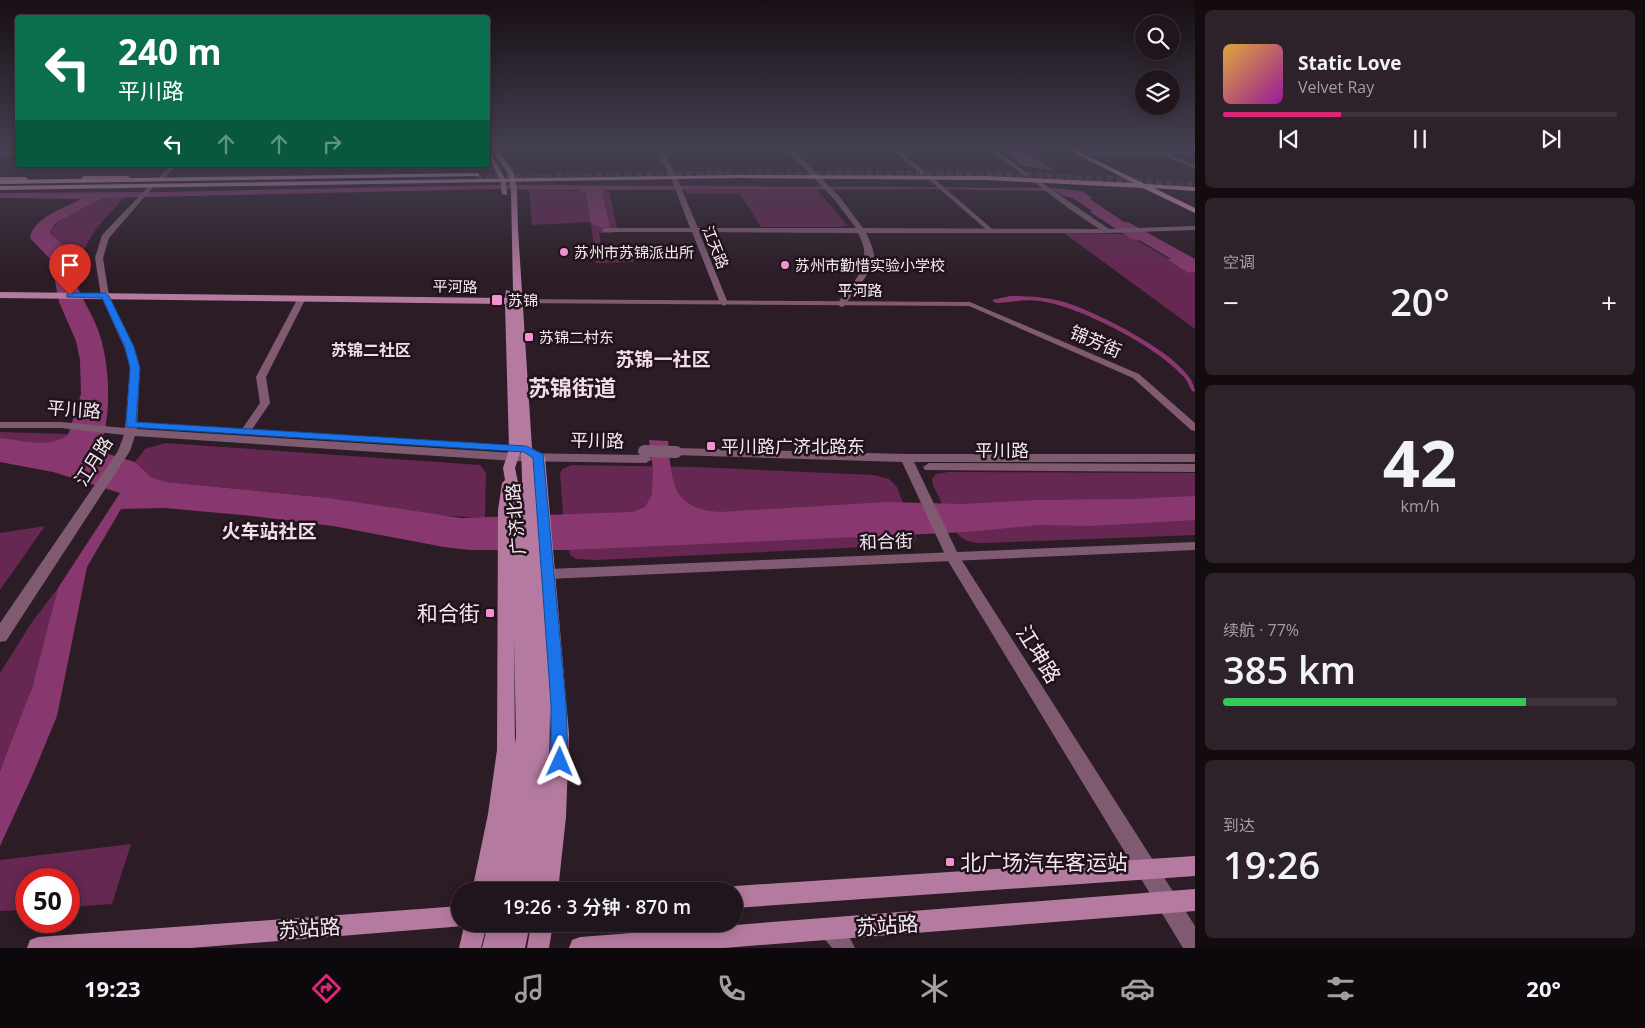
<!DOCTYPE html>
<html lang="zh">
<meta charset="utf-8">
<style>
body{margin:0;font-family:"Open Sans","Noto Sans SC",sans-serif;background:#2d2229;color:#f1f3f6;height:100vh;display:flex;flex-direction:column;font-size:19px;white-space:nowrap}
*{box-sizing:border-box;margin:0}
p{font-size:16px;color:#a29fa3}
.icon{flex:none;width:28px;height:28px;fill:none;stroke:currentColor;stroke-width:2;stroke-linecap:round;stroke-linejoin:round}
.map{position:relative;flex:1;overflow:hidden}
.drawer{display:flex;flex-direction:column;gap:10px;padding:10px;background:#120c0f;width:450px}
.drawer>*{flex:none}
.banner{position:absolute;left:15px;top:15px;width:475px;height:152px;border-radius:5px;box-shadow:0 2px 12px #0003,0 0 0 1px #3d343b;background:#0b6e4f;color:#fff;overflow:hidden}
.fabs{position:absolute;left:1135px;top:15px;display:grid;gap:10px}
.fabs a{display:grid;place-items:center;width:45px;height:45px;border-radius:50%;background:#20151c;box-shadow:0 2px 12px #0003,0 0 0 1px #3d343b;font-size:25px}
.speed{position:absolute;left:15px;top:868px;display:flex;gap:10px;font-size:25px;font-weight:700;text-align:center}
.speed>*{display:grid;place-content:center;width:65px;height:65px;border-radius:50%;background:#20151c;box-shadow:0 2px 12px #0003,0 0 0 1px #3d343b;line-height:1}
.speed .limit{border:8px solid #d22;background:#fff;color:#111}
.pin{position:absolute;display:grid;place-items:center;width:42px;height:42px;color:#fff;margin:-51px -21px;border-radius:50% 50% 50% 0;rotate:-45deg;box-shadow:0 0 5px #0007}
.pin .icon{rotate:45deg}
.me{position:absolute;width:55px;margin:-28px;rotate:1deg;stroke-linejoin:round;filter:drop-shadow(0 0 4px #0008)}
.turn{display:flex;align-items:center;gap:18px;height:105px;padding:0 20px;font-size:22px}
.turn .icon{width:65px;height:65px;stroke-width:2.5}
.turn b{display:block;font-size:35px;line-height:42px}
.lanes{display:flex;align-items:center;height:48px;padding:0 20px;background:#0003;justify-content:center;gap:25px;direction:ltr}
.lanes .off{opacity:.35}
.big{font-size:38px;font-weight:600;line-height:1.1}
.drawer .widget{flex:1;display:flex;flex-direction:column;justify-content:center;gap:8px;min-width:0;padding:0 18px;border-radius:8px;background:#2d2229}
.drawer .dial{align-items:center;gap:0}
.dial b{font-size:65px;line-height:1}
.song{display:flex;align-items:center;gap:15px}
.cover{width:60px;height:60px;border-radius:8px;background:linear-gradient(135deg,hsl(40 70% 55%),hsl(300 70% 35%))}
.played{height:5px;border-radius:2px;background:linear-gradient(90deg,#db2777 30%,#3d343b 30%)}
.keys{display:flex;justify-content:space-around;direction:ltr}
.heat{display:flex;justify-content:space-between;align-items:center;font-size:28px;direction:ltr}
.charge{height:8px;border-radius:4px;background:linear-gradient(90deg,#34c759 77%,#3d343b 0)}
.trip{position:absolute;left:451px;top:882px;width:292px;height:50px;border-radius:25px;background:#20151c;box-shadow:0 2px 12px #0003,0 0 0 1px #3d343b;font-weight:600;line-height:50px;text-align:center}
.tab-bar{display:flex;height:80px;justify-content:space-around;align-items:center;background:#0d080b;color:#a29fa3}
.tab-bar .icon{width:35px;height:35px}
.tab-bar .active{color:#db2777}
.tab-bar b{font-size:22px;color:#f1f3f6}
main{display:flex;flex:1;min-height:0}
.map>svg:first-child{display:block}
.green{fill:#662752}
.water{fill:#89386f}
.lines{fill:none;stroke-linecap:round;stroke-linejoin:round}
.trunk-tunnel{stroke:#493b43;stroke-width:7;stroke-dasharray:7 3;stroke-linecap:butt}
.minor{fill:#7f5a71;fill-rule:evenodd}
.tertiary{fill:#7f5a71;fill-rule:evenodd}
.secondary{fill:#b57a9f;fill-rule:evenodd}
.primary{fill:#de93c2;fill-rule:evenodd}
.trunk{fill:#eca2d0;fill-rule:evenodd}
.tertiary-bridge{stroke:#7f5a71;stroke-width:12}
.route{fill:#1a73e8;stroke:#114b97}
.poi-dot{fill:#f591d2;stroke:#21131c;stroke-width:2}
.labels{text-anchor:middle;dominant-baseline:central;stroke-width:5;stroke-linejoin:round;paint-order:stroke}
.far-street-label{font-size:15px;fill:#f4e9ef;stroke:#21131c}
.far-poi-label{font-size:15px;fill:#f4e9ef;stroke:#21131c;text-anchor:start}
.far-neighbourhood-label{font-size:16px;font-weight:bold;fill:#f1dce8;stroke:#21131c}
.street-label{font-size:18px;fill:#f4e9ef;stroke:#21131c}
.poi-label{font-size:18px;fill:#f4e9ef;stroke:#21131c;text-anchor:start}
.neighbourhood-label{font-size:19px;font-weight:bold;fill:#f1dce8;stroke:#21131c}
.near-poi-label{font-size:21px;fill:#f4e9ef;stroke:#21131c;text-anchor:end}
.near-street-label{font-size:21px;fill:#f4e9ef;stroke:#21131c}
.district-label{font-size:22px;font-weight:bold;fill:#f1dce8;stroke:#21131c}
</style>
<main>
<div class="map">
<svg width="1195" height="948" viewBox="0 0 1195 948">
<rect width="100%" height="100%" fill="#2b1c25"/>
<!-- green -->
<g class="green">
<polygon points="529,190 584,191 591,222 532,225"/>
<polygon points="609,190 617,228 613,228 613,233 599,233 602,249 632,250 634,262 596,263 591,224 610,226 602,193"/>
<polygon points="685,190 817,190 847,225 840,227 761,227 740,194 687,194"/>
<path d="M 125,197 C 104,220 75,245 81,280 L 77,285 L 68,251 L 51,235 L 52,228 L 63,218 L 102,198 Z"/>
<polygon points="1064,233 1126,234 1195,274 1195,329"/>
<path d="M 0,432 L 69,434 C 55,452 19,440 0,438 Z"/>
<polygon points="165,443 480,465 486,473 485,518 434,515 329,498 166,482 151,477 135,462 145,449"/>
<polygon points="572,465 696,467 874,475 889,479 897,487 915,534 916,540 913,544 908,545 597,560 576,559 570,555 569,550 563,515 560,474 562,469"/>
<path d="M 948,472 L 1195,473 L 1195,535 L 985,543 C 973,543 963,542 956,532 L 933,485 L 932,479 L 936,474 Z"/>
<polygon points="45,526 0,590 0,533"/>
<path d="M 58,588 C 42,650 29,713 0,770 L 0,673 L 32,622 Z"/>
<polygon points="131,844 112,904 69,907 69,879 26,879 26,910 0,911 0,860"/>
</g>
<!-- water -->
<g class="water">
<path d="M 1000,147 C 1021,147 1038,160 1055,171 L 1023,166 Z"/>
<path d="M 494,185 L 1050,188 L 1082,191 L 1092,198 L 1090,199 L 1124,222 L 1128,222 L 1195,259 L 1195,273 L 1187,272 L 1167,259 L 1171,259 L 1141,241 L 1132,239 L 1090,212 L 1092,211 L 1073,198 L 1066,197 L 1055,191 L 935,189 L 606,190 L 602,193 L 610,226 L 603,228 L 591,224 L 585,192 L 580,190 L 495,189 L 102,198 L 59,221 L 54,225 L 50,232 L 51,235 C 75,253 67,256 75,281 C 81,298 92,313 98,330 C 110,362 113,419 98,451 L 135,462 L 151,477 L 166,482 L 329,498 L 461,518 L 632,512 L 645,507 L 652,495 L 653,470 L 649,440 L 668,441 C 672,482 671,509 720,512 L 887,502 L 964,504 L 1037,500 L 1132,499 L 1195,496 L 1195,520 L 1092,526 L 1038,525 L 968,532 L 569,550 L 470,550 L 444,547 L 333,526 L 253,516 L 164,508 L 121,509 L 87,567 L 57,716 L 33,774 L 0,846 L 0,771 L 32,688 L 58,588 L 120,493 L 53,472 L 0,462 L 0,438 C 22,440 49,449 68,435 L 81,394 L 80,360 L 76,341 L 59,302 L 51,260 L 30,238 C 34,216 64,209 81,199 L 0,198 L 0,193 L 161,192 Z"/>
<path d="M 1010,296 C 1028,296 1047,297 1064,302 C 1092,310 1195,359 1195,392 L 1192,391 C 1189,386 1187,379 1182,375 C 1154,345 1081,307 1040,301 C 1024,299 1014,302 998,303 C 995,303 994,302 992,300 Z"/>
</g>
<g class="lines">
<!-- trunk-tunnel -->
<g class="trunk-tunnel">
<polyline points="646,175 954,174 1081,178 1195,185"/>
<polyline points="475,178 654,176"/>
</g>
<!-- minor -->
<g class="minor">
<polygon points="889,147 894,147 925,172 925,174 921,174"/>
<polygon points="1195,150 1195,154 1090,156 1087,154 1090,152"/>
<polygon points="927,176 931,176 991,228 991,230 987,230 927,178"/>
<polygon points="299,296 306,298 266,377 270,403 249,434 241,434 240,432 260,403 256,377"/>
<polygon points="506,299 970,302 1139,374 1195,423 1195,431 1191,430 1133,378 969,306 509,303 505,301"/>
<polygon points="1195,542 1195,550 548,579 543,577 541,574 543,571 548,569"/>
<path d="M 829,919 C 841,924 850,937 855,948 L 832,948 L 822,936 L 819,929 L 822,922 Z"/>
</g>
<!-- tertiary -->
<g class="tertiary">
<path d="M 655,147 L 661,147 L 677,178 L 698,228 L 856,228 L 834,199 L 784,147 L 790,147 L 839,196 L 863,228 L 1099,229 L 1068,208 L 1033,181 L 1035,178 L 1109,229 L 1195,226 L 1195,230 L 1107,233 L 866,233 C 869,239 873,247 874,255 C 875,270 852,294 844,306 L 841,307 L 837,304 C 855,278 875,266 858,233 L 699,232 L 728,303 L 724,306 L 720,303 L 692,232 L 605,232 L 601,230 L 605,228 L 690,228 L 671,178 Z"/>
<polygon points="985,147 992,147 1030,175 1025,176"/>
<polygon points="1145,147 1153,147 1195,165 1195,169"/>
<rect x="0" y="152" width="18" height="4"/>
<polygon points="171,165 177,165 164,178 160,178 160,176"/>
<polygon points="152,183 154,184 154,186 109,238 103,258 109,296 134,347 140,368 137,429 512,453 646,455 652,459 646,463 512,461 135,436 130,451 6,641 0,642 0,623 118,451 124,435 61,428 0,428 0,422 61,422 125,428 130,368 124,347 101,296 95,258 102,235"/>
<polygon points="676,448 906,454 1195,454 1195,462 914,462 959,556 1195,926 1195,948 1183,948 948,561 902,462 672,455 670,452 672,449"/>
<polygon points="929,463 1195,464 1195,472 925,470 923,467"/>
</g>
<!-- secondary -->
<g class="secondary">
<path d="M 490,147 L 496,147 L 514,173 L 517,191 L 518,229 L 532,448 L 545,457 L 569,734 L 566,817 L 558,891 L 536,891 L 547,800 L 536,891 L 494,891 L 510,793 L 494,891 L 472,891 L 488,814 L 497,750 L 498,510 L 502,483 L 505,480 L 503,468 L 509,449 L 505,304 L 0,298 L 0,292 L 505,298 L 506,290 L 513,292 L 511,191 L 508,173 ZM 521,450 L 523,506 L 515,468 ZM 514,638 L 516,736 L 515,744 ZM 550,713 L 551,734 L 549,770 Z"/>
<polygon points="489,157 493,157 506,180 507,195 502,194 500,180"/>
<polygon points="1195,856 1195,876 735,908 735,891 727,891 735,886"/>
<polygon points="1195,889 1195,911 724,948 569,948 572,940 580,937"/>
<polygon points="460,906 460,924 487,924 481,948 459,948 464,926 191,948 27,948 30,940 38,937"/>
<polygon points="488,924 530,924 525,948 482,948"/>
<polygon points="531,924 553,924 549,948 527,948"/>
</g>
<!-- primary -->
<g class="primary">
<polygon points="1062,147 1069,147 1145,184 1195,187 1195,191 1154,188 1195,208 1195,213 1143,188 985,180 739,178 0,190 0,186 739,175 985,176 1134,183"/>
<polygon points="83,176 128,176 131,178 128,180 81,179"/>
<polygon points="0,177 25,177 28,179 25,181 0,181"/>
</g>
<!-- trunk -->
<polygon class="trunk" points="477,173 479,174 479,176 0,184 0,180"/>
<!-- tertiary-bridge -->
<polyline class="tertiary-bridge" points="644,451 676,452"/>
</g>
<!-- sky -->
<linearGradient id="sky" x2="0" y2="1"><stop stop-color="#180f14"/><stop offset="0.53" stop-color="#444051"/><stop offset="1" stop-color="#444051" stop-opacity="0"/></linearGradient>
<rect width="1195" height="280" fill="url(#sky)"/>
<!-- route -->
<polygon class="route" points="70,293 105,293 109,296 134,347 140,368 136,422 526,446 543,454 566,704 568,762 566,768 560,770 553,768 551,762 551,704 533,458 524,452 127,427 126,424 130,368 125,347 102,298 67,297 67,294"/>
<!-- markers -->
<g class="poi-dot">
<circle cx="564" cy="252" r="5"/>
<circle cx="785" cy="265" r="5"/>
<rect x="491" y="294" width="12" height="12" rx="2.5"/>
<rect x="524" y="332" width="10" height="10" rx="2.5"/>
<rect x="706" y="441" width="10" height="10" rx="2.5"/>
<rect x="485" y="608" width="10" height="10" rx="2.5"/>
<rect x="945" y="857" width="10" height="10" rx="2.5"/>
</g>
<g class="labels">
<!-- far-street labels -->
<g class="far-street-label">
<text transform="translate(716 247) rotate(68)">江天路</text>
<text transform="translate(455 286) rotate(1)">平河路</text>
<text x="860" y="290">平河路</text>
</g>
<!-- far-poi labels -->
<g class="far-poi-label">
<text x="574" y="252">苏州市苏锦派出所</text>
<text x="795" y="265">苏州市勤惜实验小学校</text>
<text x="508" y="300">苏锦</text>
<text x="539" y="337">苏锦二村东</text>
</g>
<!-- far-neighbourhood labels -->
<g class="far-neighbourhood-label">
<text x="371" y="350">苏锦二社区</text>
</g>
<!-- street labels -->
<g class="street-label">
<text transform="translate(1096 341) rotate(23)">锦芳街</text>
<text transform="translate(74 409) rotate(4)">平川路</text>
<text transform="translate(597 440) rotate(1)">平川路</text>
<text x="1002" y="450">平川路</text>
<text transform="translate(93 461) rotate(-58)">江月路</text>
<text transform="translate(515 519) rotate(-95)">广济北路</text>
<text transform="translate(886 541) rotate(-2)">和合街</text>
</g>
<!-- poi labels -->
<g class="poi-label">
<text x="721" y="446">平川路广济北路东</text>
</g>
<!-- neighbourhood labels -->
<g class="neighbourhood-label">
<text x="663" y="359">苏锦一社区</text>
<text x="269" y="531">火车站社区</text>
</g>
<!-- near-poi labels -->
<g class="near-poi-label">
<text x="480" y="613">和合街</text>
<text x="960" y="862" text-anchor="start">北广场汽车客运站</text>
</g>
<!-- near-street labels -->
<g class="near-street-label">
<text transform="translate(1039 654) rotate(58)">江坤路</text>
<text transform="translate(887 925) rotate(-4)">苏站路</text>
<text transform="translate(309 928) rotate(-4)">苏站路</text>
</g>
<!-- district labels -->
<g class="district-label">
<text x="572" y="387">苏锦街道</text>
</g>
</g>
</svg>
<div class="fabs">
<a><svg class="icon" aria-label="search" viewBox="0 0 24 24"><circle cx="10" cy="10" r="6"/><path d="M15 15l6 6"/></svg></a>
<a><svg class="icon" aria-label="layers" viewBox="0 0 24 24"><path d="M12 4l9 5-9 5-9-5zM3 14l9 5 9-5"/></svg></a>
</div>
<div class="speed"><div class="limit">50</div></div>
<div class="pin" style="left:70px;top:295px;background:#d93025"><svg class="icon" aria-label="arrive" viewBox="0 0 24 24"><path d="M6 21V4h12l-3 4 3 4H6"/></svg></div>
<svg class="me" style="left:560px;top:762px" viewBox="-20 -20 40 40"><path d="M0-17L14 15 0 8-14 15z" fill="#1a73e8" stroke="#fff" stroke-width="4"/></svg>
<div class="trip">19:26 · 3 分钟 · 870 m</div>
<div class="banner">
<div class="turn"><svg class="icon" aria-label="left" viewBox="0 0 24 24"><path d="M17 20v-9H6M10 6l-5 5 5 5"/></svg><div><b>240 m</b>平川路</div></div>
<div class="lanes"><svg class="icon" aria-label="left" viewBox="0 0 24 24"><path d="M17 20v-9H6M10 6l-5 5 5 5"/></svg><svg class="icon off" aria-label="ahead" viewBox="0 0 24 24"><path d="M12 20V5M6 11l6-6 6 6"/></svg><svg class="icon off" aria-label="ahead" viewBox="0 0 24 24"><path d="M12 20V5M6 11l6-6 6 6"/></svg><svg class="icon off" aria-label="right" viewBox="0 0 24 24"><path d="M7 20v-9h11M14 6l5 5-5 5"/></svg></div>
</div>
</div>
<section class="drawer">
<div class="widget">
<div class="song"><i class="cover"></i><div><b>Static Love</b><p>Velvet Ray</p></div></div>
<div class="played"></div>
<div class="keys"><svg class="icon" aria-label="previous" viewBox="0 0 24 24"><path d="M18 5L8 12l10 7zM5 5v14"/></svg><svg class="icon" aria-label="pause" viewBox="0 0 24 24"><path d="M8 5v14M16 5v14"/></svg><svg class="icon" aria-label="next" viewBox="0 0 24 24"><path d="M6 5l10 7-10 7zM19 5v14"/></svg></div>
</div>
<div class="widget"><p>空调</p>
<div class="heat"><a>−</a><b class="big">20°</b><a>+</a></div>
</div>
<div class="widget dial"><b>42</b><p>km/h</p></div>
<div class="widget"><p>续航 · 77%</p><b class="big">385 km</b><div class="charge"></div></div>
<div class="widget"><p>到达</p><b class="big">19:26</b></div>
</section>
</main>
<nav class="tab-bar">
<b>19:23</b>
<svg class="icon active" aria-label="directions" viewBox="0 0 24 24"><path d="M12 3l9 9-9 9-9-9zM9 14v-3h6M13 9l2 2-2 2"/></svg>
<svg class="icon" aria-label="music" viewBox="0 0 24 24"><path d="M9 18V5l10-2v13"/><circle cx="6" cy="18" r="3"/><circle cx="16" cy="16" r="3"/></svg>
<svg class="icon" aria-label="phone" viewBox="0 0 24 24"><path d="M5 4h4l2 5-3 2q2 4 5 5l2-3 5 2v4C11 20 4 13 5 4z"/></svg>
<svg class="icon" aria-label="climate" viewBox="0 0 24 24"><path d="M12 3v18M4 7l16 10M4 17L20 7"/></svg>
<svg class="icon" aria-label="car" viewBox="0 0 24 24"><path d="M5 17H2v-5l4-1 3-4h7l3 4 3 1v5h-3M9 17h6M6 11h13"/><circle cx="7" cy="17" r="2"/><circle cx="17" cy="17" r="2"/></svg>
<svg class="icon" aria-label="filters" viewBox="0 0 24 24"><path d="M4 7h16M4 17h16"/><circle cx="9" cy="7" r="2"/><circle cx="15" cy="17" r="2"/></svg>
<b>20°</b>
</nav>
